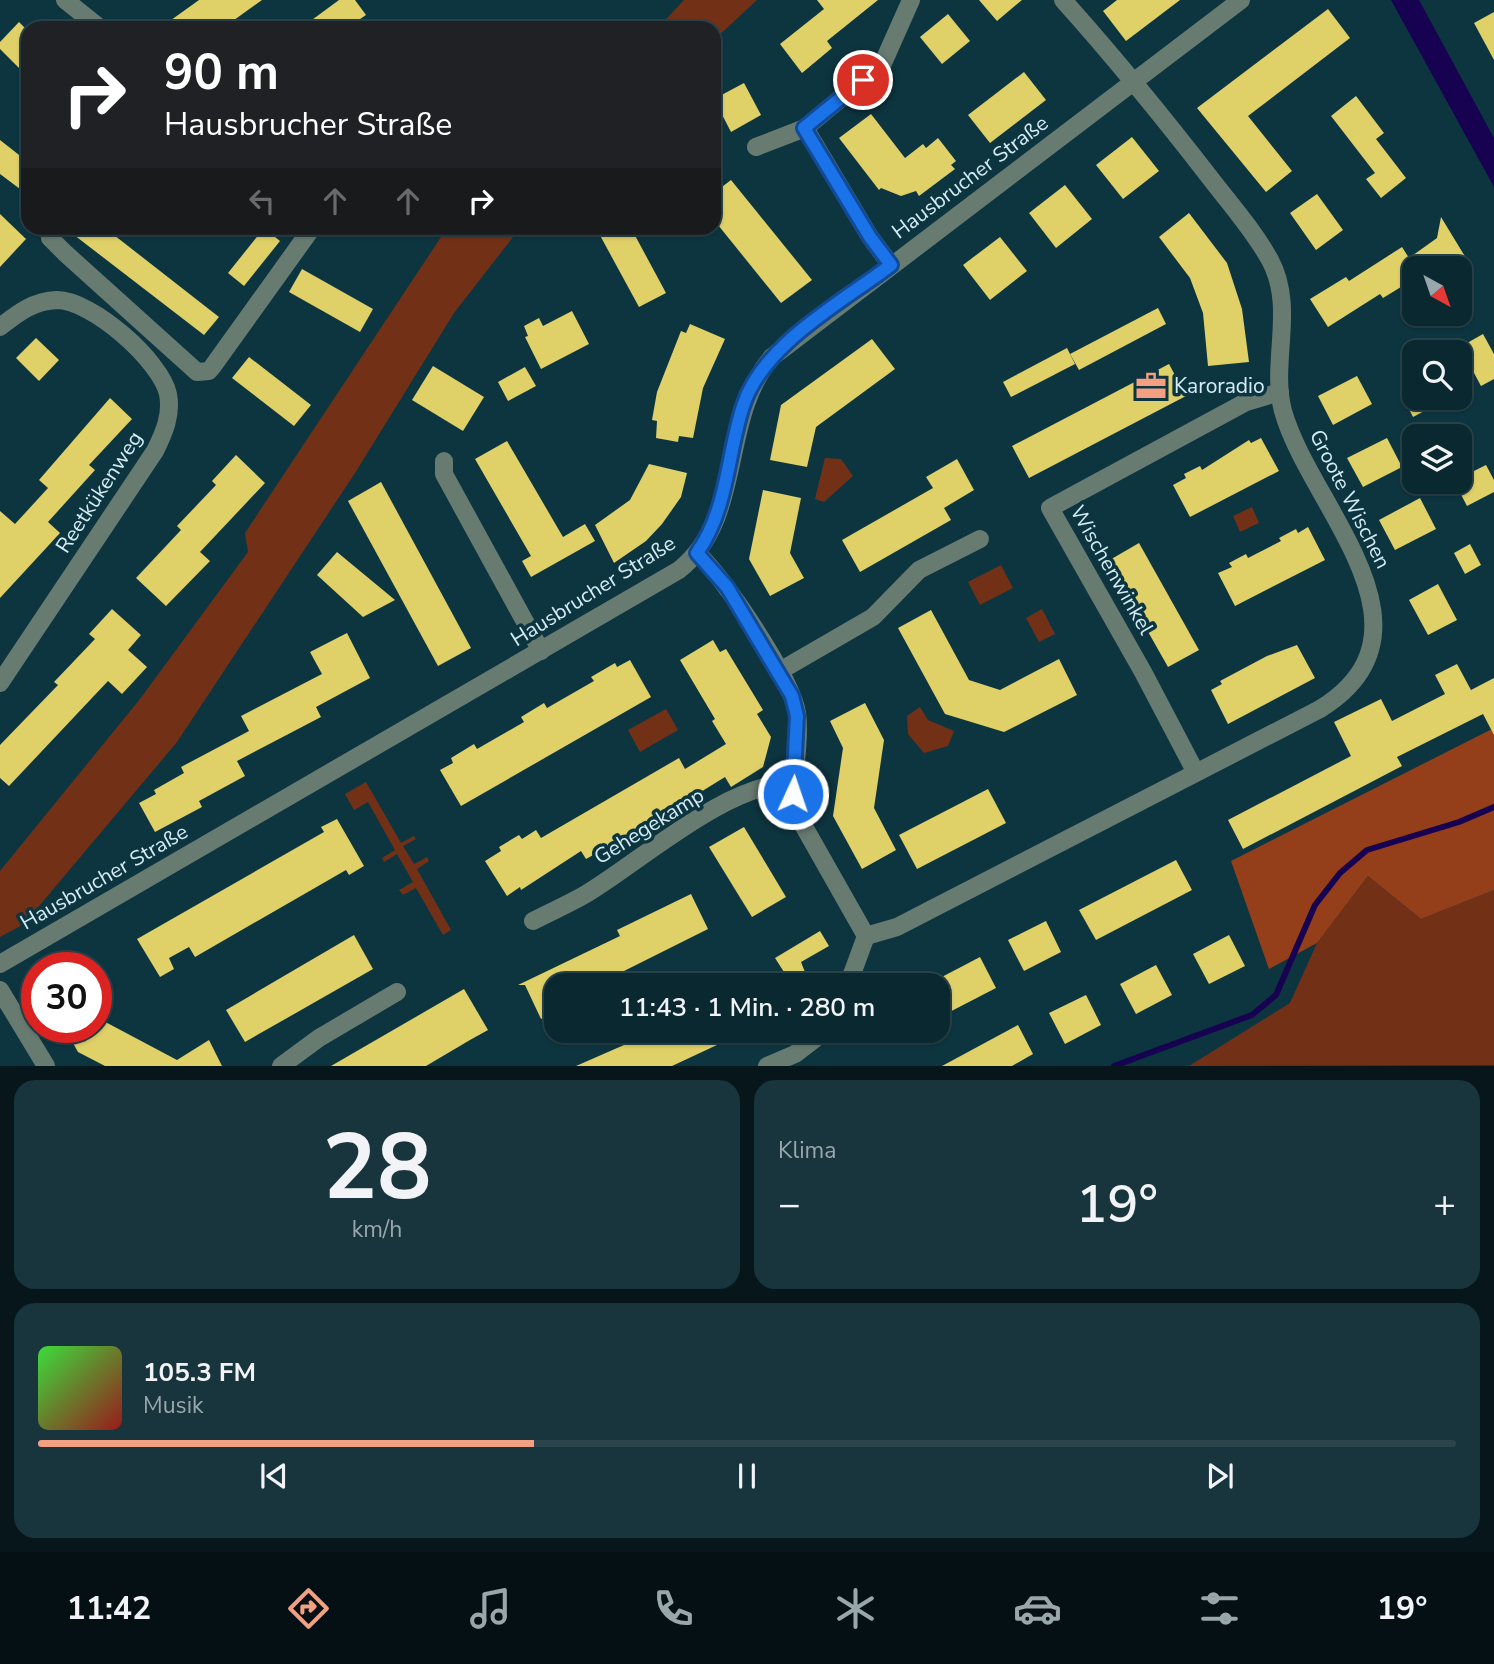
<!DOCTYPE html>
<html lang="de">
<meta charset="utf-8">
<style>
body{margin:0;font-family:"Nunito Sans",sans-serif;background:#18343c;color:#f1f3f6;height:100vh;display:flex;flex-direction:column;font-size:26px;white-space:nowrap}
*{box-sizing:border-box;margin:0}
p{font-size:23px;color:#99a6ab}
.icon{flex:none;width:38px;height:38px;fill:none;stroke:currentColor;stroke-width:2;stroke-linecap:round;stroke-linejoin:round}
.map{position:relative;height:1066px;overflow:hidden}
.side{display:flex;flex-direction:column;gap:14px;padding:14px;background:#06161a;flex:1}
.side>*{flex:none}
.top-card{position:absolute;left:21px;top:21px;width:700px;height:214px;border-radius:21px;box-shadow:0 2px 5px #0004,0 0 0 2px #2a444c;background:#202124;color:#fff;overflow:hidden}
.needle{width:46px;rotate:140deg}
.controls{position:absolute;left:1402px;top:256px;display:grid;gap:14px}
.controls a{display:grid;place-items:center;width:70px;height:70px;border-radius:14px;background:#0a2830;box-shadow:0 2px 5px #0004,0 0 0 2px #2a444c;font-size:35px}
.speed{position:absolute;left:21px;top:952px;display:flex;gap:14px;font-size:35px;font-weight:700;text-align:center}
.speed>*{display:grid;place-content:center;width:91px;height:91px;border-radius:50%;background:#0a2830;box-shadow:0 2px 5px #0004,0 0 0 2px #2a444c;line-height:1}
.speed .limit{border:10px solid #d22;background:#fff;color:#111}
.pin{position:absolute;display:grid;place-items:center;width:60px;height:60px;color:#fff;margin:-30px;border:4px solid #fff;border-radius:50%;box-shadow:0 2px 7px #0007}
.me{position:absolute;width:77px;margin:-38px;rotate:3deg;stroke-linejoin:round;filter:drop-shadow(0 0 5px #0008)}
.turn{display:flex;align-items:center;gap:24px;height:147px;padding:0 28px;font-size:32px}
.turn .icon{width:91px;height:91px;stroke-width:2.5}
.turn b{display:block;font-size:49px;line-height:60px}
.lanes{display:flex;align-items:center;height:66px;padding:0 28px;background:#0003;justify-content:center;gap:35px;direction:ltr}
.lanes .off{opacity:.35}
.big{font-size:52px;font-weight:600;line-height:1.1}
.side .card{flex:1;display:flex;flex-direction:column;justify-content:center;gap:10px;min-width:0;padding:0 24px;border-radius:21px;background:#18343c}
.side .dial{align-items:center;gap:0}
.dial b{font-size:91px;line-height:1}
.song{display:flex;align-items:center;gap:21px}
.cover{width:84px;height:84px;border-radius:10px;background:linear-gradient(135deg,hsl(120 70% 55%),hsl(0 70% 35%))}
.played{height:7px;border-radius:4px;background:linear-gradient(90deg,#f2a081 35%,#2a444c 35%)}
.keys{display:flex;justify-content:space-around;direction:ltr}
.heat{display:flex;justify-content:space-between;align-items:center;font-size:38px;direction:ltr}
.side .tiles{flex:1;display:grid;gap:14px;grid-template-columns:1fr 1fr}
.card:last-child{grid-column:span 2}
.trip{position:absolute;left:544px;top:973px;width:406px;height:70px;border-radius:21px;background:#0a2830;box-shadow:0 2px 5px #0004,0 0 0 2px #2a444c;font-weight:600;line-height:70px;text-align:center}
.menu{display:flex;height:112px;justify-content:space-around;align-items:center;background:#041013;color:#99a6ab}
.menu .icon{width:49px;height:49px}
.menu .selected{color:#f2a081}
.menu b{font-size:32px;color:#f1f3f6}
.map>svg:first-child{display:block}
.green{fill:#723116}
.forest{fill:#953e1a}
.water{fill:#170252}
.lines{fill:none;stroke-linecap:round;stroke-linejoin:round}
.stream{stroke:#170252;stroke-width:6}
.building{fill:#dfd068}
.minor{stroke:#687b71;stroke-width:18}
.route-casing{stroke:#114b97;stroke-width:18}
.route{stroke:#1a73e8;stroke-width:12}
.labels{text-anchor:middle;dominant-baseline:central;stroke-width:7;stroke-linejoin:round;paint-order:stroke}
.street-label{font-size:21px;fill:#d3ecf6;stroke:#0d3540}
.poi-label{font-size:21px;fill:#d3ecf6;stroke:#0d3540;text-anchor:start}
</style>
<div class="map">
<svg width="1494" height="1066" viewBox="0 0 1494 1066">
<rect width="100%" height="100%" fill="#0d3540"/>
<!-- green -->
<g class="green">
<polygon points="684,0 757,0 714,40 714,28 658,28"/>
<polygon points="447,228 520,228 454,313 355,473 177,742 24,924 0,937 0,871 140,699 248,552 245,533"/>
<polygon points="825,458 841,459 853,476 824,502 815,499"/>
<polygon points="1252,507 1259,523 1240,532 1233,516"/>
<polygon points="1001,565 1013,588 980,605 968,582"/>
<polygon points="1042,609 1055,634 1039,642 1026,618"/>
<polygon points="920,707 928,720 954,731 948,746 924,753 908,734 907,716"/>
<polygon points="666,709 678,730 640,752 628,730"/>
<polygon points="366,782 401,843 414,836 416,839 403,846 414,864 427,857 429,861 417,869 451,930 443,935 416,888 403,895 399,890 413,882 397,854 384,862 382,858 395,850 368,802 354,810 345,794"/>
<polygon points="1368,876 1421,919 1494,890 1494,1065 1189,1066 1290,1003 1317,943"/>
</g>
<!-- forest -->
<polygon class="forest" points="1494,728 1494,890 1421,919 1368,876 1317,943 1269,969 1231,861"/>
<!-- water -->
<polygon class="water" points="1391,0 1419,0 1494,138 1494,187"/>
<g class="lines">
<!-- stream -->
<polyline class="stream" points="1114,1066 1252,1015 1276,995 1315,905 1340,873 1367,850 1459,822 1494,807"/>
</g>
<!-- building -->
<g class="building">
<polygon points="199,0 262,0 223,28 160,28"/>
<polygon points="339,0 355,0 366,15 347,28 301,28"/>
<polygon points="817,0 878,0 827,41 832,48 802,73 780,44 824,9"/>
<polygon points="979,0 1022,0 997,21"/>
<polygon points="1117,0 1180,0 1126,41 1103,11"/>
<polygon points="1328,9 1350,38 1248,116 1292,171 1266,192 1197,108"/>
<polygon points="1494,12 1494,60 1474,23"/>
<polygon points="948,14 970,41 942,64 920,37"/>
<polygon points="19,22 28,31 28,58 19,68 0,49 0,42"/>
<polygon points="1024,72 1046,100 990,143 968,115"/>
<polygon points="744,83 761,115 731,132 714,99"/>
<polygon points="1356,96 1384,133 1376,139 1406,178 1381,198 1366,179 1375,173 1331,116"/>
<polygon points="871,114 905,158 923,144 926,148 938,138 956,161 951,165 955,169 919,196 916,191 901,196 881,188 879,190 839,138"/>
<polygon points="1132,137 1159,171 1123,199 1096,165"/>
<polygon points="0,140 28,162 28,195 0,174"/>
<polygon points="731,180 812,280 781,303 714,220 714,193"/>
<polygon points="1065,185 1092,219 1056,248 1029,213"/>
<polygon points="1317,194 1343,230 1316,250 1290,213"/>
<polygon points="1189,213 1227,263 1242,309 1249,362 1208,366 1203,313 1190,278 1159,237"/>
<polygon points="0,214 26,239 0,267"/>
<polygon points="1441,217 1472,268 1414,268 1414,279 1383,298 1380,294 1328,327 1310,299 1346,277 1349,281 1402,247 1409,258 1437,238"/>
<polygon points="65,228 105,228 219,317 204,335"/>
<polygon points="264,228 280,241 244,286 228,273"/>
<polygon points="596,228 631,228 666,293 639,307"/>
<polygon points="1000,237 1027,271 990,300 963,265"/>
<polygon points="302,269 373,309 360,332 289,292"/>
<polygon points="1158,308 1166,324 1079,370 1070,354"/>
<polygon points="572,311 589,344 541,369 525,337 528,336 524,326 539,318 543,326"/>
<polygon points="690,324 725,339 703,388 693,438 679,436 678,442 656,438 657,421 652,420 657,392 681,331 686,333"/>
<polygon points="1483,334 1494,354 1494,379 1481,386 1460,347"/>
<polygon points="36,338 59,360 39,381 16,358"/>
<polygon points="872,339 895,369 816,427 807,467 770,460 781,405"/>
<polygon points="1067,348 1075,364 1011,397 1003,382"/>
<polygon points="249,357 311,405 294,426 232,378"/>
<polygon points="1169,364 1186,396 1029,478 1012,446"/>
<polygon points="433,366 484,397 463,431 412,400"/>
<polygon points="525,367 536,386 508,401 498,382"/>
<polygon points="1357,376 1372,404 1333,425 1318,396"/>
<polygon points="1403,397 1451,397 1413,417"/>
<polygon points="110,398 132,419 89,465 95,470 48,522 60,533 0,598 0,511 15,524 48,488 39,480"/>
<polygon points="1261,438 1279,471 1190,517 1173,485 1186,478 1184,474 1200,466 1202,470 1249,440 1251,443"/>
<polygon points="1387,438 1402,467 1363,487 1347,458"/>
<polygon points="507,441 563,537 585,524 595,541 531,577 522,561 531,556 475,459"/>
<polygon points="236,455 265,483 200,552 210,561 166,606 136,578 181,530 177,526 216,485 212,481"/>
<polygon points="957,459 974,490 944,508 951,520 860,572 842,540 933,488 926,477"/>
<polygon points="649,464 687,473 681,497 662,524 646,541 614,563 595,525 630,500"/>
<polygon points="1486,465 1494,480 1494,492 1467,506 1454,481"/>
<polygon points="381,482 471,648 438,666 348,501"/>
<polygon points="763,490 801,498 790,553 804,578 770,596 749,559"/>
<polygon points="1420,498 1436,529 1395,550 1379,520"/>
<polygon points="1308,527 1325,560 1235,606 1218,573 1232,567 1229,563 1246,554 1248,558 1281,541 1279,538 1296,529 1298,533"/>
<polygon points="1139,543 1199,650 1168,667 1108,561"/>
<polygon points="1470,544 1481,565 1465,574 1454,553"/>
<polygon points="337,552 395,600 363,617 317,575"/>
<polygon points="1438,584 1457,620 1428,635 1409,600"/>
<polygon points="112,609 141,635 128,650 147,667 122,694 108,681 9,786 0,778 0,745 58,685 54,682 95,639 89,634"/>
<polygon points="931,610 969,680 1000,690 1059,659 1077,695 1004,732 945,714 898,628"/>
<polygon points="347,633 370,678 316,707 321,717 237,761 245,776 199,801 202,807 155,832 139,803 156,794 154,790 184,773 181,767 249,731 241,716 322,674 310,652"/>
<polygon points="713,640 720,652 726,649 763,710 757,714 771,737 763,767 731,787 725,777 691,798 693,802 596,857 595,854 586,859 581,851 521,890 520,887 507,896 485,861 501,851 499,847 519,835 522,839 536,830 541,838 679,758 685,769 726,744 712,721 715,719 680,660"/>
<polygon points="1297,645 1315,678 1228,724 1211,690 1222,684 1220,681 1267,656"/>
<polygon points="630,660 651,697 461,806 440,770 453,763 451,758 474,744 477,749 524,722 521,717 544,703 547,708 594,681 591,677 615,663 617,667"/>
<polygon points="1457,664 1471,690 1494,678 1494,735 1483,714 1397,757 1402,766 1243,849 1228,820 1351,756 1334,722 1381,699 1392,721 1445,694 1435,675"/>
<polygon points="865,703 884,740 874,808 896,850 862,869 833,816 843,748 830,721"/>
<polygon points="988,789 1006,823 917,869 899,835"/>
<polygon points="337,819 364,866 349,875 346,870 195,957 189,947 169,958 174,969 160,977 137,939 324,832 321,827"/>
<polygon points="744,827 786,897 752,917 709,847"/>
<polygon points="1176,860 1192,890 1096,940 1079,910"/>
<polygon points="691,894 708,929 612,977 616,985 556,985 556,1011 541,1019 525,985 518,985 620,936 617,930"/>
<polygon points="1046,921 1061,952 1024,971 1008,940"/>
<polygon points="820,931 829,946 801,962 810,985 755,985 784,972 775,958"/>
<polygon points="354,935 373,969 245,1042 226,1010"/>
<polygon points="1229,935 1245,966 1209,984 1193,954"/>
<polygon points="980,957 996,988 938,1018 938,979"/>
<polygon points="1156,965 1172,995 1136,1014 1120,984"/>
<polygon points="464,989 488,1030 470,1040 426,1066 331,1066"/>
<polygon points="1086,995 1101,1025 1065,1044 1049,1013"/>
<polygon points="96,1017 177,1060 209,1040 222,1066 105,1066 78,1052 64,1027 96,1027"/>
<polygon points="1018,1025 1033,1054 1012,1066 942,1066"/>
<polygon points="656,1031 747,1031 672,1066 576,1066"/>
</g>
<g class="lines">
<!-- minor -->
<g class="minor">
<polyline points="65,0 100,28"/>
<polyline points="805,128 870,237 891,265"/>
<polyline points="756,147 805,128 883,63 911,0"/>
<polyline points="49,228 50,238 65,253 197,372 209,371 213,366 312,228"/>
<path d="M 0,327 C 18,313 33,301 57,300 C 92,300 161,361 168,394 C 172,415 164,433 155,451 L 0,683"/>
<polyline points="444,461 444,474 541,651"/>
<path d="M 697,553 C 724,577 792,679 797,713 C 802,748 788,781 798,816 L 866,936 L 848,985"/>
<polyline points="778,672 873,617 919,570 980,539"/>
<polyline points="1195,771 1143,672 1050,508 1246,402 1280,392"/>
<path d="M 533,921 C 550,912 569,904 586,894 C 641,861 728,782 793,783"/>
<path d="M 866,936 L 897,927 L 1320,709 C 1448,630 1309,505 1283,411 C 1270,362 1296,308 1270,260 C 1254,231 1231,205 1211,179 C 1163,117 1115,58 1063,0"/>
<path d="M 0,964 L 679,570 C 745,518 719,418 772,357 L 1241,0"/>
<polyline points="0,990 46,1066"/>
<polyline points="281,1066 319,1038 397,992"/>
<polyline points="767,1066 795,1054 825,1031"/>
</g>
</g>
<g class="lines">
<!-- route casing -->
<g class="route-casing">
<path id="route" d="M 793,794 L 797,716 L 792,696 L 727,587 L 697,553 C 728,509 727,455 743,406 C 763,344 841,303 891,265 L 870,237 L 804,128 L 863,80"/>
</g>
<!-- route -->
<use href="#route" class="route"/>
</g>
<!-- icons -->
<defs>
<g id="office-bare" transform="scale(2.415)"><path d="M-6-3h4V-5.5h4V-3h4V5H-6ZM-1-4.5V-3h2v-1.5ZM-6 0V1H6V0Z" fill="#f2a081" stroke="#0d3540" stroke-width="2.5" paint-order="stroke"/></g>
</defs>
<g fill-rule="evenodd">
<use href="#office-bare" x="1151" y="386"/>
</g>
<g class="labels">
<!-- street labels -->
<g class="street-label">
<text transform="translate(970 177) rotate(-37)">Hausbrucher Straße</text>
<text transform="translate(99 492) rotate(-57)">Reetkükenweg</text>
<text transform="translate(1350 499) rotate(63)">Groote Wischen</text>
<text transform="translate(1112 570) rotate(60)">Wischenwinkel</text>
<text transform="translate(593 591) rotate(-32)">Hausbrucher Straße</text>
<text transform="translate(649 826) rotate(-32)">Gehegekamp</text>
<text transform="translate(104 877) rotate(-30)">Hausbrucher Straße</text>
</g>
<!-- poi labels -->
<g class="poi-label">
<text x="1174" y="386">Karoradio</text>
</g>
</g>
</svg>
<div class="controls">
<a><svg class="needle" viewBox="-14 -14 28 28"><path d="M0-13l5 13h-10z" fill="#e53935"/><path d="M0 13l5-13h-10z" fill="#99a6ab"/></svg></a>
<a><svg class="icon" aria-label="search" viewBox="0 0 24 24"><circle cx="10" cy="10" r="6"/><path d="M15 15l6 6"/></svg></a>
<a><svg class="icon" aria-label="layers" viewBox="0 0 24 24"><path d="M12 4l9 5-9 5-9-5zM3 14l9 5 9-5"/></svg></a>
</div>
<div class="speed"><div class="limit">30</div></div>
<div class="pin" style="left:863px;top:80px;background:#d93025"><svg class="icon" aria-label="arrive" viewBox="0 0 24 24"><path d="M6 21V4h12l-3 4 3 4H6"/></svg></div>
<svg class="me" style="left:793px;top:794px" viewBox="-20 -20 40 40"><circle r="17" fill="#1a73e8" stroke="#fff" stroke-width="3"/><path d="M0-11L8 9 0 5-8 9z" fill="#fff"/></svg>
<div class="trip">11:43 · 1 Min. · 280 m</div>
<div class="top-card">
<div class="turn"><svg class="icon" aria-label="right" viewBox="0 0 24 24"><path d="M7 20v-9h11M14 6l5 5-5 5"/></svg><div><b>90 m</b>Hausbrucher Straße</div></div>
<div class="lanes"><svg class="icon off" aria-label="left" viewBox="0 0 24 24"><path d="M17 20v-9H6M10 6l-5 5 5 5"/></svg><svg class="icon off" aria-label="ahead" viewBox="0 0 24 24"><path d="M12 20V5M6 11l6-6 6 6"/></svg><svg class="icon off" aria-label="ahead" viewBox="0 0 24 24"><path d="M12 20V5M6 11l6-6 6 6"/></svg><svg class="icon" aria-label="right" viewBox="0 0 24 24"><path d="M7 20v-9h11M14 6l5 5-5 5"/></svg></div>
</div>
</div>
<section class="side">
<div class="tiles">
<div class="card dial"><b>28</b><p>km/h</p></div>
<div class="card"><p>Klima</p>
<div class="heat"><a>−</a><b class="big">19°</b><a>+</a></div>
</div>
<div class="card">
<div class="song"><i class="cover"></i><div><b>105.3 FM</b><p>Musik</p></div></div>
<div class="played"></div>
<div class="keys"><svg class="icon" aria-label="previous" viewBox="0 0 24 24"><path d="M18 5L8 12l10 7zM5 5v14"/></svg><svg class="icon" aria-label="pause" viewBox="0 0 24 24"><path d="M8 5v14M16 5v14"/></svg><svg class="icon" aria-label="next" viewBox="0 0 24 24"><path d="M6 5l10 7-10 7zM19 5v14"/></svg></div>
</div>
</div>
</section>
<nav class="menu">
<b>11:42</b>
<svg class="icon selected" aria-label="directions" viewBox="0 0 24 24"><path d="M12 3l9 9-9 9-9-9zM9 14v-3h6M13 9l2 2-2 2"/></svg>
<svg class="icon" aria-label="music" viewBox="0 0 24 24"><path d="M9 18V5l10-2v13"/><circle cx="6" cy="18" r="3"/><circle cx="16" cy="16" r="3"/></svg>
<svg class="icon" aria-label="phone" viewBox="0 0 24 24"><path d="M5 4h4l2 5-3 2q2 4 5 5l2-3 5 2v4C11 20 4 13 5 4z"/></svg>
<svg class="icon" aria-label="climate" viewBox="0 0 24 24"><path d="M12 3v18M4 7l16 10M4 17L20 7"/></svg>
<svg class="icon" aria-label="car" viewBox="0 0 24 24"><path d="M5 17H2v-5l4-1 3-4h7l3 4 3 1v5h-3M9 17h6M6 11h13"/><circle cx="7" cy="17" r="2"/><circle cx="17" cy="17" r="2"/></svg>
<svg class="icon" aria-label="filters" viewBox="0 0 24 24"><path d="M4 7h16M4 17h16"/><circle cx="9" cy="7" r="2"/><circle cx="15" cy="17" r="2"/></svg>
<b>19°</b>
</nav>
